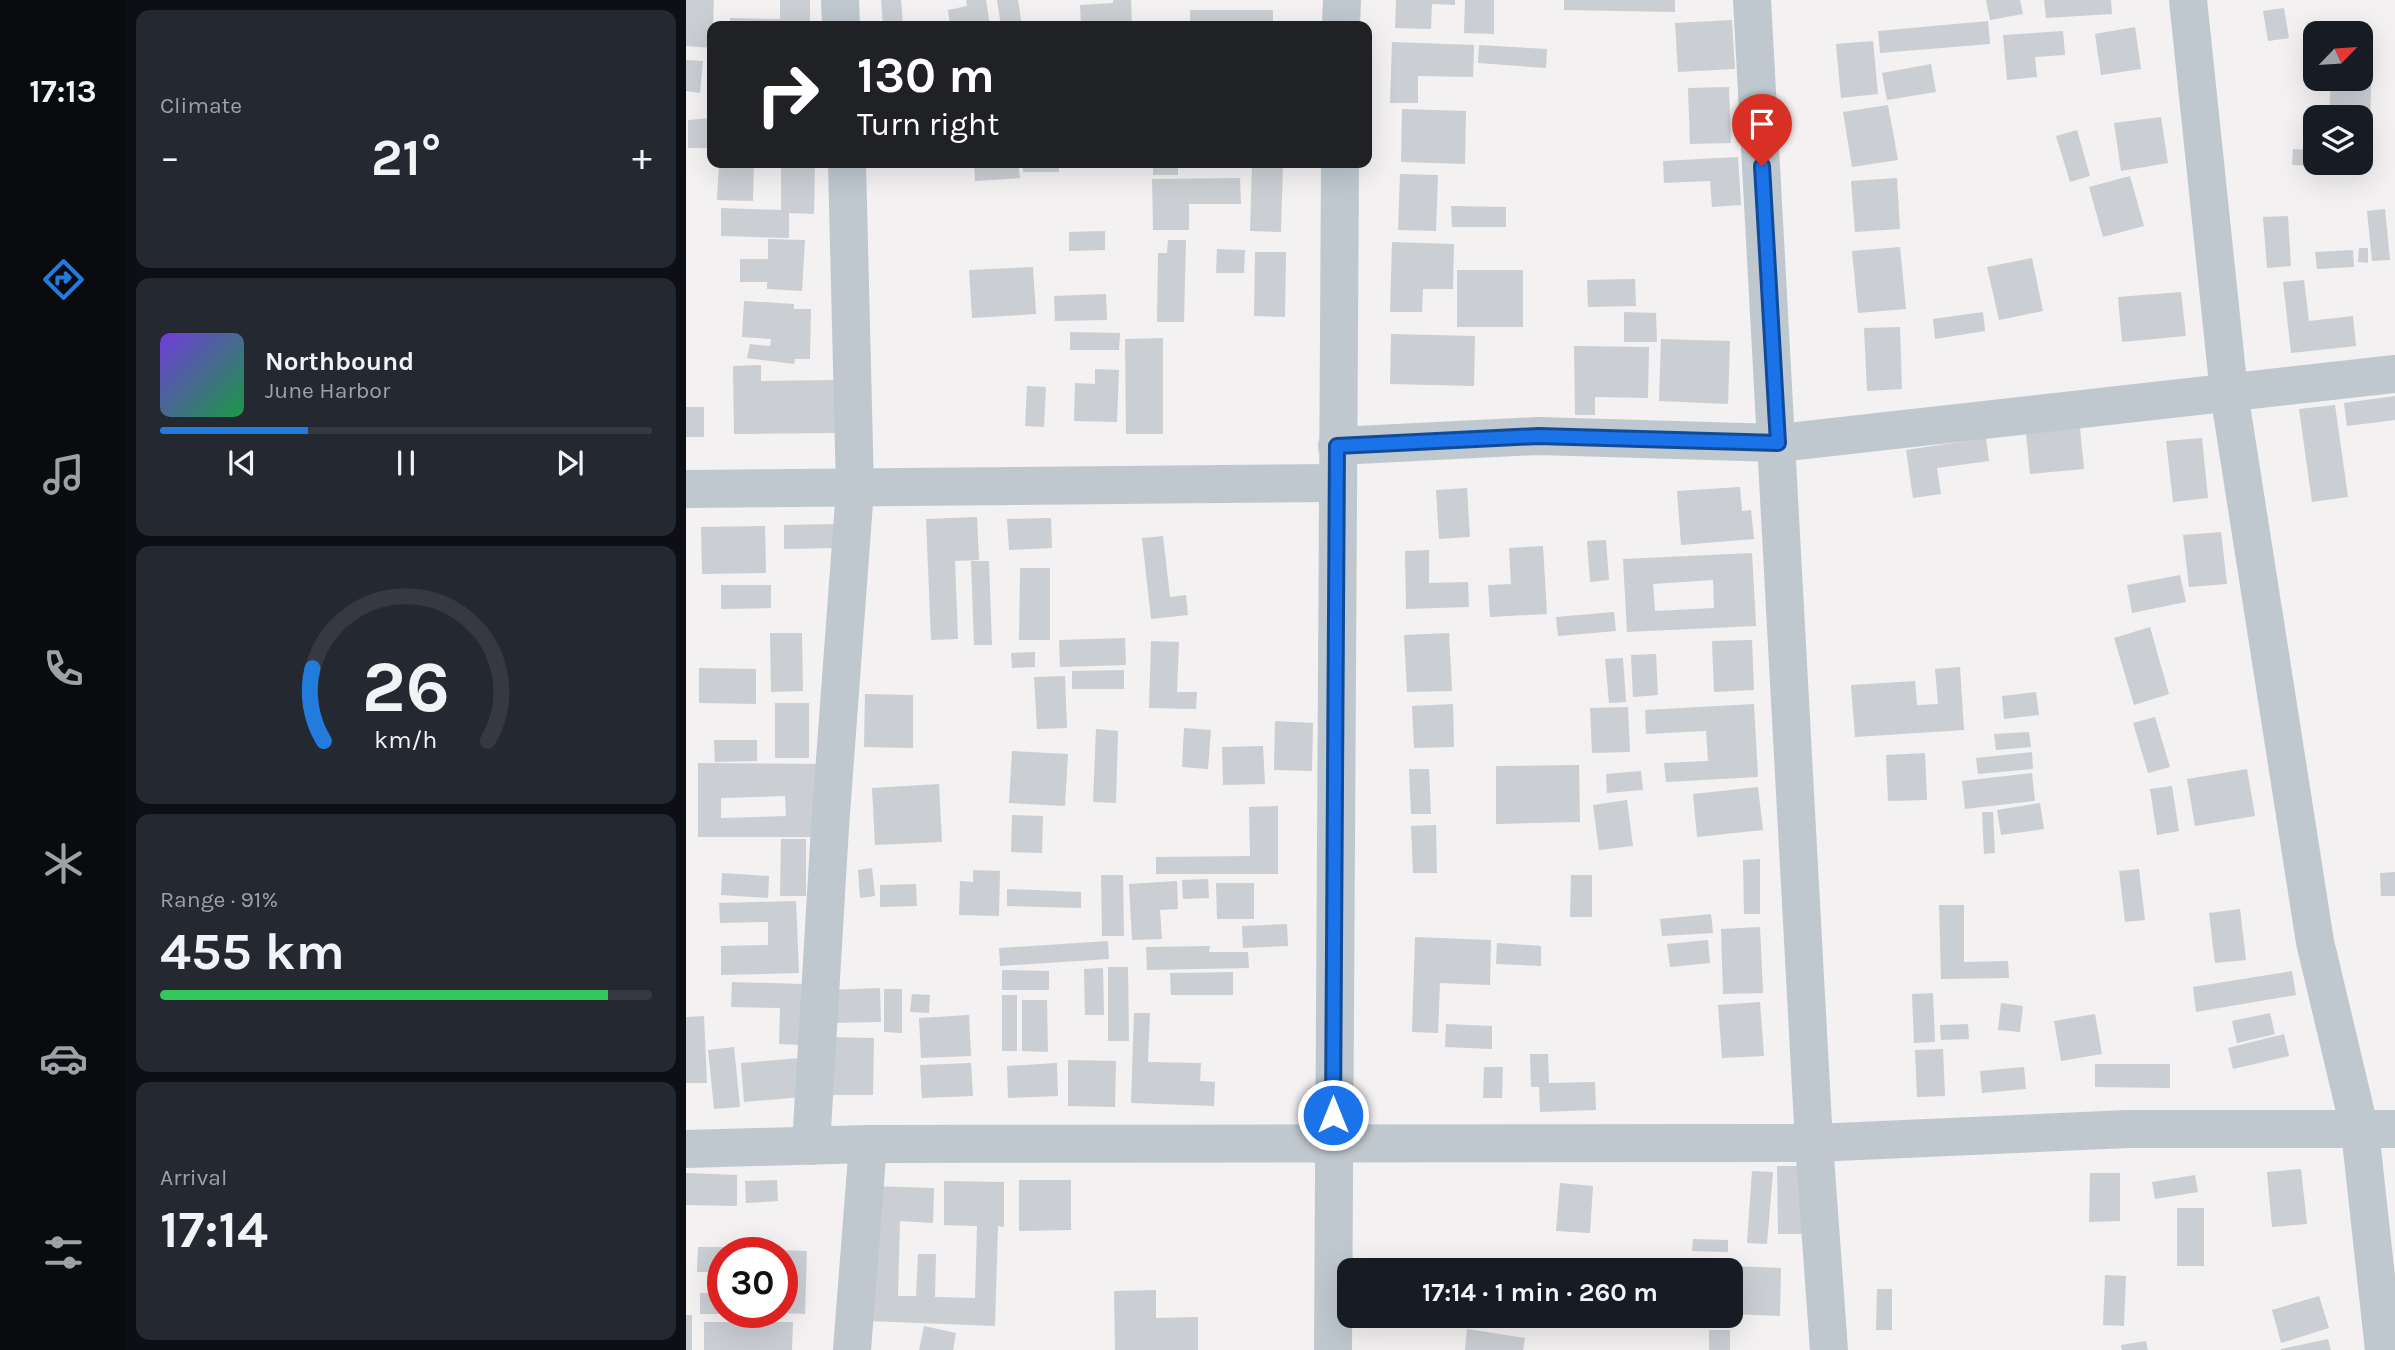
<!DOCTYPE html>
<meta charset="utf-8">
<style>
body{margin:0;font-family:Karla,sans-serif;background:#242831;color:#f1f3f6;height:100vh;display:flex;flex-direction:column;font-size:26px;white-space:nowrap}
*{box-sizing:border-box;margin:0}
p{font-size:23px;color:#9ea1a6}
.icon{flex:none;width:38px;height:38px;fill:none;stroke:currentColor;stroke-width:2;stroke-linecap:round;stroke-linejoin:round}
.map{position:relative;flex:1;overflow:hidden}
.side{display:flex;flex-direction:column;gap:10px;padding:10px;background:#0d0f14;width:560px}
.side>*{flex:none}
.top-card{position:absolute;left:21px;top:21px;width:665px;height:147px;border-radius:14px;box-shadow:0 7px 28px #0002;background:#202124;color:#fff;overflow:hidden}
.needle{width:46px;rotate:65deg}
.fabs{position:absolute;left:1617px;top:21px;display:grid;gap:14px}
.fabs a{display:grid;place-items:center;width:70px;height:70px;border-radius:14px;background:#171b24;box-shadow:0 7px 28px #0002;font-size:35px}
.speed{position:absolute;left:21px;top:1237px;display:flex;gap:14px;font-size:35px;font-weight:700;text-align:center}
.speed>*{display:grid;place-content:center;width:91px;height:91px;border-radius:50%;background:#171b24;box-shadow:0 7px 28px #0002;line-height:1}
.speed .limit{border:10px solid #d22;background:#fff;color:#111}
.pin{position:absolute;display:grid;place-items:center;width:60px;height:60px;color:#fff;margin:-72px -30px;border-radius:50% 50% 50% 0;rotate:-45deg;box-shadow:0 0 7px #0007}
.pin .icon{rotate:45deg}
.me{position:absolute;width:77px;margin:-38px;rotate:0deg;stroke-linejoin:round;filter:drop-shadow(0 0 5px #0008)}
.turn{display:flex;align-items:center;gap:24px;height:147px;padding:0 35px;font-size:32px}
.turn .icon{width:91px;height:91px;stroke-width:2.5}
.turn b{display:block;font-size:49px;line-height:60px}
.big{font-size:52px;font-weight:700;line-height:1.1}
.side .tile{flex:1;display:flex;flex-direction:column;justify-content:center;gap:10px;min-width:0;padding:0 24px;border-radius:14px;background:#242831}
.side .dial{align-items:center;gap:0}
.dial svg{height:182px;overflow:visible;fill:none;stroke:#363941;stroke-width:7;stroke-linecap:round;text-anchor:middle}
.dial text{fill:#f1f3f6;stroke:none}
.song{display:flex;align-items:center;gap:21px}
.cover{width:84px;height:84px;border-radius:10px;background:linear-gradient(135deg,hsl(260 70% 55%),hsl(140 70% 35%))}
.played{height:7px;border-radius:4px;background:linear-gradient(90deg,#217cdd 30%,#363941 30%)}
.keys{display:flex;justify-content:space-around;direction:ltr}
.heat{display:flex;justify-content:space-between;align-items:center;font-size:38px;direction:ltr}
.charge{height:10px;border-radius:5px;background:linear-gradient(90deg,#34c759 91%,#363941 0)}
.trip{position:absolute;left:651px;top:1258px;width:406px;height:70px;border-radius:14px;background:#171b24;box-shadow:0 7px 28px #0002;font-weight:700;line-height:70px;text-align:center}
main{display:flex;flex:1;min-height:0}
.tabs{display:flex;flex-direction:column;width:126px;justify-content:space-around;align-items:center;background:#090b0e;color:#9ea1a6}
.tabs .icon{width:49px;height:49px}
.tabs .active{color:#217cdd}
.tabs b{font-size:32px;color:#f1f3f6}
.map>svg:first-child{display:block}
.building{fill:#cbced3;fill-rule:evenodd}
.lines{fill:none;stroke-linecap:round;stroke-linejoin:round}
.minor{stroke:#bfc8cf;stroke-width:38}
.route-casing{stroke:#114b97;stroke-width:18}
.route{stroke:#1a73e8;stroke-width:12}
</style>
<main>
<nav class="tabs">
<b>17:13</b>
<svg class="icon active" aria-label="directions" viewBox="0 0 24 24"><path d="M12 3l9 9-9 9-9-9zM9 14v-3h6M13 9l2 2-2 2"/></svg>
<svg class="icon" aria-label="music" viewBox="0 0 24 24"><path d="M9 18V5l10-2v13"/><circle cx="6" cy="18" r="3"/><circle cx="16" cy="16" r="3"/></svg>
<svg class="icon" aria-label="phone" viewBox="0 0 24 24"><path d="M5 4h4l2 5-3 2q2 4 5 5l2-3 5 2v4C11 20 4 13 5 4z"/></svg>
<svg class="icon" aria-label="climate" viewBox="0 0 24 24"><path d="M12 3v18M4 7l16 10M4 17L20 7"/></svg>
<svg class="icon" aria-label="car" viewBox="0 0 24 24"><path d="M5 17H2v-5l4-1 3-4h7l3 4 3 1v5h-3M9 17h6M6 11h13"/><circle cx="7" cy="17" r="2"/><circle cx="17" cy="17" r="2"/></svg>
<svg class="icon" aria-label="filters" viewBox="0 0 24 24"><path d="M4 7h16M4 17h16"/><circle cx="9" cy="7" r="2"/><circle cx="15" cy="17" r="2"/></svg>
</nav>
<section class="side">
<div class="tile"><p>Climate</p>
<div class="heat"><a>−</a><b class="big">21°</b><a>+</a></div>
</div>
<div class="tile">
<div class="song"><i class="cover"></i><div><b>Northbound</b><p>June Harbor</p></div></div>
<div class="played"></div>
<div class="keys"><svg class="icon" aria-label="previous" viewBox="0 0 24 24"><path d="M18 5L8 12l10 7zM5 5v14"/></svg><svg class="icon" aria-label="pause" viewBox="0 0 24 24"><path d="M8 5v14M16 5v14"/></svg><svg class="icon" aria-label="next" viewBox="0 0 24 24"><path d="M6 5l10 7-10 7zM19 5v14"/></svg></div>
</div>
<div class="tile dial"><svg viewBox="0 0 100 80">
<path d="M14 69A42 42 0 1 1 86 69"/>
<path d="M14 69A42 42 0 0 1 9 37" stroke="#217cdd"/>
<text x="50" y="56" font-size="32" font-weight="700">26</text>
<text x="50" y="72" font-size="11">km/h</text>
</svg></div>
<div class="tile"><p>Range · 91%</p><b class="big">455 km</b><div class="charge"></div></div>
<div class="tile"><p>Arrival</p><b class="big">17:14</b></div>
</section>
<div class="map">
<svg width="1709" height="1350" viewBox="0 0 1709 1350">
<rect width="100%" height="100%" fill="#f3f1f1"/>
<!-- building -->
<g class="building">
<polygon points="0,0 28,0 26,48 0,46"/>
<polygon points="94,0 124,0 124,26 44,26 44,18 94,19"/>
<polygon points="195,0 215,0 217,26 197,26"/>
<polygon points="280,0 300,0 304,26 264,26 262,10 281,6"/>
<polygon points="311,0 332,0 336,26 315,26"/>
<polygon points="427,0 445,0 446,26 395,26 394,5 427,3"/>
<polygon points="710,0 769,0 769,5 746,4 745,29 709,28"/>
<polygon points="779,0 808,0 808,34 778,33"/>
<polygon points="878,0 989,0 989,12 878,10"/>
<polygon points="1300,0 1334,0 1337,14 1304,20"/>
<polygon points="1358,0 1425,0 1426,14 1360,18"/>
<polygon points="1598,8 1603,38 1582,41 1577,11"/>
<rect x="504" y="10" width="83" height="16"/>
<polygon points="1046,20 1049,69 992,72 989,23"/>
<polygon points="1302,21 1304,44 1194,53 1192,31"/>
<polygon points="1449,27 1455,69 1415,75 1409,34"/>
<polygon points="1377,31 1379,55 1349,57 1351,77 1321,80 1317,35"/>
<polygon points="1187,41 1192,94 1155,98 1150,44"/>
<polygon points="706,42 788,45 787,77 732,76 732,103 704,103"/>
<polygon points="793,45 861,49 860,68 792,63"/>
<polygon points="1675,58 1686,59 1684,124 1675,123 1675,117 1643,117 1645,79 1675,79"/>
<polygon points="0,60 17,61 14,93 0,91"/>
<polygon points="1245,64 1250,92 1201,100 1196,73"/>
<polygon points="1043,87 1045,143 1004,144 1002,88"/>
<polygon points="1202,105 1212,160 1166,167 1157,112"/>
<polygon points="716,109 780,111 779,164 715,162"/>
<polygon points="1475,117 1482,163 1435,171 1428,123"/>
<polygon points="26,118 26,148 2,148 2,120"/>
<polygon points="1391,130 1404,176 1384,182 1370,136"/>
<polygon points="1607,149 1629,150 1629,163 1649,163 1648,167 1606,165"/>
<polygon points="1052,157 1055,205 1026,207 1024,181 978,183 977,161"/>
<polygon points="33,163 68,163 67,201 31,200"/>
<polygon points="95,163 129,163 128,214 103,213 103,238 35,236 35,208 95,210"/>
<polygon points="288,163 332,163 334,178 289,181"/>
<rect x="337" y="163" width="36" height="9"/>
<rect x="467" y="163" width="25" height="12"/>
<polygon points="566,163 597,164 595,232 564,231"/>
<polygon points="714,174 752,175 750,231 712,230"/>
<polygon points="1444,176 1458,226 1417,237 1403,187"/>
<polygon points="554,178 555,204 503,204 503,230 467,230 466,179"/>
<polygon points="1211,178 1214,229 1169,232 1165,181"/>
<polygon points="765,206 820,207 820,227 766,227"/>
<polygon points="1699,209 1704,260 1686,261 1681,211"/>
<polygon points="1602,216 1605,266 1581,268 1577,217"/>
<polygon points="419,231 419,250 383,251 383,232"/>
<polygon points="82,239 119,240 116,291 81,289 81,282 54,282 54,259 82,259"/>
<polygon points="482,240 500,240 498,322 471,322 472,253 481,253"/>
<polygon points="706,242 768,244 767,289 737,289 736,312 704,312"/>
<polygon points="1214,247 1220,309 1172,313 1166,251"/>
<polygon points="1673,248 1682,248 1682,263 1672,262"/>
<polygon points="531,249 559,250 558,273 530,273"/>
<polygon points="1667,250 1668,267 1631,269 1629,252"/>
<polygon points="569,252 600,252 599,317 568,316"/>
<polygon points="1346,258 1357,311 1313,320 1301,267"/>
<polygon points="347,267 350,314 286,318 283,270"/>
<rect x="771" y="270" width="66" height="57"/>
<polygon points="949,279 950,306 902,307 901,280"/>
<polygon points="1618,280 1623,321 1667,316 1670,346 1605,353 1597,282"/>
<polygon points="1495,292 1500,336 1436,342 1432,297"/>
<polygon points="420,294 421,320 369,321 368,296"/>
<polygon points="58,301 108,304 108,309 125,309 124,359 109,359 108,364 61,358 64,344 84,346 85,339 56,337"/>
<polygon points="938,312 970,313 971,342 938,342"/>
<polygon points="1297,312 1299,331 1249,339 1247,319"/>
<polygon points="1214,327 1216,389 1181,391 1178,328"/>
<polygon points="384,332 434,333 433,350 384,350"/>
<polygon points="705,334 789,336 788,386 704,384"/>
<polygon points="477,338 477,434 440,434 439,339"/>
<polygon points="975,339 1044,341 1042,404 973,401"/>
<polygon points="888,346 963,347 962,398 909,397 909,415 889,415"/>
<polygon points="75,365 75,381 148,380 149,433 48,434 47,366"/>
<polygon points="409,369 433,370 431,422 388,421 389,383 409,384"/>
<polygon points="341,386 360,387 358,427 339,426"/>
<polygon points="1709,396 1709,420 1661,426 1658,403"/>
<polygon points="1649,405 1662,497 1626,502 1613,409"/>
<rect x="0" y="407" width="18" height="30"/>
<polygon points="1394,428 1398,469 1344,474 1340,433"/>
<polygon points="1300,438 1303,461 1251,468 1255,494 1227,498 1220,450"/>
<polygon points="1516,438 1522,498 1487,502 1480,441"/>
<polygon points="1054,487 1056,511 1065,510 1068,539 995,545 991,491"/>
<polygon points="781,488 784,537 753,539 750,490"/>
<polygon points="291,517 293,560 269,561 272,639 245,640 240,519"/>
<polygon points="365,518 366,548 323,550 321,519"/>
<polygon points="150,524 151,548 98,549 98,525"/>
<polygon points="79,526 80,573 16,574 15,527"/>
<polygon points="1535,532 1541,584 1503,587 1497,535"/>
<polygon points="477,536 484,597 500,595 502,615 465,619 456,538"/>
<polygon points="920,540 923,580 904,582 901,541"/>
<polygon points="857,546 861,614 804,617 802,585 825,584 823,548"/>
<polygon points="743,550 743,583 782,582 783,607 720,609 719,551"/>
<path d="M 1066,553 L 1070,626 L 941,632 L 937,559 ZM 1027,580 L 1028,608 L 969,611 L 967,584 Z"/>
<polygon points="285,561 303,561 306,645 288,645"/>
<polygon points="334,568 364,568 364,640 333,640"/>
<polygon points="1494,575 1500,602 1446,613 1441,585"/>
<polygon points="35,585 85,585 85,608 35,609"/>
<polygon points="928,612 930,631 872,636 870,617"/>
<polygon points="1464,627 1483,694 1448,705 1428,638"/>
<polygon points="84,633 116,633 117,691 85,692"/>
<polygon points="763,633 766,691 721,692 718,635"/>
<polygon points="439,638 440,665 374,667 373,640"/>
<polygon points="1066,640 1068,690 1028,692 1026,641"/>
<polygon points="465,641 493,642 491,692 511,692 510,709 463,708"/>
<polygon points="349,652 349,667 326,668 325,653"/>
<polygon points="970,654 972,695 947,697 945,655"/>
<polygon points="937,658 940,702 923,703 919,659"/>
<polygon points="1274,667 1278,730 1169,737 1165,685 1229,681 1231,705 1252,704 1249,669"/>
<polygon points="13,668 70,669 70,704 13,703"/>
<polygon points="438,670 438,689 386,689 386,671"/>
<polygon points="379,676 381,728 351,729 348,677"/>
<polygon points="1350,692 1353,715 1318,719 1316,696"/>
<polygon points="179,694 227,695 227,748 178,747"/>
<rect x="89" y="703" width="34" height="55"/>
<polygon points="767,704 768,747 728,748 726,706"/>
<polygon points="1068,704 1072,777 980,782 978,763 1022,761 1020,731 960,734 959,710"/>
<polygon points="942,707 944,752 906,753 904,708"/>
<polygon points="1469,717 1484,767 1462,773 1447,723"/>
<polygon points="589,721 627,723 626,771 588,770"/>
<polygon points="498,728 525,730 522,769 496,767"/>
<polygon points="410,729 432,731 430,803 407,802"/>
<polygon points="1343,732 1345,747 1310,750 1308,734"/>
<polygon points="28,740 71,740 71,761 29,762"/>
<polygon points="577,746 579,784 537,785 536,747"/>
<polygon points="326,751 382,754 379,806 323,803"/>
<polygon points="1346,752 1347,769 1292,774 1290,758"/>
<polygon points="1239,753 1241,800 1202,801 1200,755"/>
<path d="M 12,763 L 140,764 L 137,837 L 12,837 ZM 99,796 L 100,816 L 35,818 L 35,798 Z"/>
<polygon points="893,765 894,822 810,824 810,766"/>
<polygon points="723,769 743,769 745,814 725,814"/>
<polygon points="1561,769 1569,816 1509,826 1501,779"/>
<polygon points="955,771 957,790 921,793 920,774"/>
<polygon points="1346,773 1349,801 1279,809 1276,781"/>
<polygon points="253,784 256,842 189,845 186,788"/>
<polygon points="1486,786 1493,831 1471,835 1464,789"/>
<polygon points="1072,787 1077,830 1011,837 1007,794"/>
<polygon points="941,800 947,846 913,850 907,805"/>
<polygon points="1354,803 1358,829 1315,835 1311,810"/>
<polygon points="592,806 592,874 470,874 470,857 564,856 563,807"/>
<polygon points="1296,812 1307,812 1309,853 1298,854"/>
<polygon points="326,815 357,816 356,853 325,852"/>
<polygon points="750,825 751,873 727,873 725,826"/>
<polygon points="95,839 120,839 120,896 94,896"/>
<polygon points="1074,859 1074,914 1058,914 1057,860"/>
<polygon points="186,868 189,896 174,898 172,870"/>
<polygon points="1453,869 1459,920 1439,922 1433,871"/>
<polygon points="287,870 314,871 313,916 273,915 274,881 287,882"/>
<polygon points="1709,872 1709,896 1695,896 1694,873"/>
<polygon points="36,873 83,876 82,898 35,895"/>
<polygon points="415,875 437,875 438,936 416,936"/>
<polygon points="885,875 906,875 906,917 884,917"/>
<polygon points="522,879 523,898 497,899 496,880"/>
<polygon points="491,881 492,909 474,910 476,939 446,940 443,884"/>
<polygon points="530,883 568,883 568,919 531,919"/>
<polygon points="230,884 231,906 194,907 194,885"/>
<polygon points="321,889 395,892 395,908 321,906"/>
<polygon points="110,901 113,973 35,975 35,946 82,945 82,922 34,923 33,903"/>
<polygon points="1253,905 1278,905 1278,962 1322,961 1323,978 1255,979"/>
<polygon points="1554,909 1560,960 1529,963 1523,913"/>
<polygon points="1025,914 1027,933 976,936 974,919"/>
<polygon points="601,924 602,946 557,948 556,926"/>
<polygon points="1074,927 1077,993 1037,994 1035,929"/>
<polygon points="729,937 805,940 804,985 754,983 752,1033 726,1032"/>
<polygon points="1022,940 1024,963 984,967 981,944"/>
<polygon points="422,941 423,959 314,966 313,948"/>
<polygon points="811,943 855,946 855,966 810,964"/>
<polygon points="524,946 523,952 562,952 563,968 461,970 460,947"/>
<polygon points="422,967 442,967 443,1041 422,1041"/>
<polygon points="417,968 418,1015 399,1015 398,969"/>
<polygon points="316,970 363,971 363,990 316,990"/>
<polygon points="1606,971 1610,995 1510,1012 1507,987"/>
<polygon points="547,972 547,995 485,995 484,973"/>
<polygon points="46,982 116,984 116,1045 93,1044 94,1008 45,1007"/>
<polygon points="194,988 195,1022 141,1023 140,990"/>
<polygon points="198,989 216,989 216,1033 198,1032"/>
<polygon points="1247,993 1249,1042 1228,1043 1226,994"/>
<polygon points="226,994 244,995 243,1013 224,1012"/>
<rect x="316" y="995" width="15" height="56"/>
<polygon points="336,1000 361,1000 362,1052 336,1051"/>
<polygon points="1074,1002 1078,1056 1036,1058 1032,1005"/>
<polygon points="1315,1003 1337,1006 1334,1032 1312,1030"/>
<polygon points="448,1013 464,1013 462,1062 515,1063 514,1081 529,1082 528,1106 445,1103"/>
<polygon points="1584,1013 1589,1034 1551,1043 1546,1021"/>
<polygon points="1409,1014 1416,1054 1375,1061 1368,1021"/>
<polygon points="283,1015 285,1056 235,1058 233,1018"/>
<polygon points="18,1016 21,1083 0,1083 0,1017"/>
<polygon points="760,1024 806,1026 806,1049 759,1047"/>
<polygon points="1282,1024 1283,1039 1255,1040 1254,1025"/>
<polygon points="1598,1034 1603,1056 1547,1069 1542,1048"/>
<polygon points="140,1037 188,1038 187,1095 139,1095"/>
<polygon points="48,1047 54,1107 28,1109 22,1050"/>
<polygon points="1257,1049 1259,1096 1231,1097 1229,1050"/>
<polygon points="844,1054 862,1054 863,1083 909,1082 910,1110 854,1112 853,1087 845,1087"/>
<polygon points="114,1058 117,1097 58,1102 55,1063"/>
<polygon points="382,1060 430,1061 429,1107 382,1106"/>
<polygon points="285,1063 287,1096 236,1098 234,1065"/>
<polygon points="371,1063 372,1096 322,1098 321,1066"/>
<polygon points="1409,1064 1484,1064 1484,1088 1409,1087"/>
<polygon points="798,1067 817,1067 816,1098 797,1098"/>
<polygon points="1338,1067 1340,1089 1296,1093 1294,1071"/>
<polygon points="1091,1166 1116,1166 1117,1234 1092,1234"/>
<polygon points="1615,1169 1621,1224 1586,1227 1581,1172"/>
<polygon points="1066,1171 1087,1172 1081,1244 1061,1243"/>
<polygon points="0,1173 51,1175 51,1206 0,1205"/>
<polygon points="1404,1173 1434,1173 1434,1221 1403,1222"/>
<polygon points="1509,1175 1512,1192 1469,1199 1466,1182"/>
<polygon points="91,1180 92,1201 60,1203 59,1181"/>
<polygon points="333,1180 385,1180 385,1230 333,1231"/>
<polygon points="258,1181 318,1182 318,1227 312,1226 309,1326 182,1321 186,1186 248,1188 247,1223 214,1221 212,1296 230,1296 232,1254 250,1254 249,1297 289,1298 291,1226 258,1225"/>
<polygon points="874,1183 907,1186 904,1233 870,1231"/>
<rect x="1491" y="1208" width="27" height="58"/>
<polygon points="1007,1239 1042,1240 1042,1252 1006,1251"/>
<polygon points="12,1247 57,1247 57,1253 37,1253 37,1272 11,1272"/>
<polygon points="63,1249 121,1251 119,1314 96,1313 96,1253 63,1253"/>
<polygon points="736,1259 769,1261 769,1270 736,1270"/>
<rect x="995" y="1265" width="39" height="5"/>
<polygon points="1046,1266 1095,1268 1094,1316 1045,1314"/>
<polygon points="1419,1275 1440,1276 1438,1326 1417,1325"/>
<polygon points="1191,1289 1206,1289 1206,1330 1190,1330"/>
<polygon points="470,1290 470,1318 512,1317 512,1350 429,1350 428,1291"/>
<rect x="14" y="1293" width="22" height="21"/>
<polygon points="1633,1296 1643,1328 1595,1343 1586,1310"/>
<rect x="0" y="1315" width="6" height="35"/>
<polygon points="18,1322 107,1322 106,1350 18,1350"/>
<polygon points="238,1326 270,1333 267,1350 233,1350"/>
<polygon points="781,1329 839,1338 837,1350 779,1350"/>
<rect x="1023" y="1330" width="21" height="20"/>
<polygon points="1642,1339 1645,1350 1595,1350 1595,1349"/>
<polygon points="1460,1341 1462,1350 1436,1350 1435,1345"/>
</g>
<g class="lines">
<!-- minor -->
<g class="minor">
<polyline points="154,0 155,26"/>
<polyline points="1066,0 1128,1143 1143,1350"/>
<polyline points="1502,0 1543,393 1629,942 1674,1131 1698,1350"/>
<polyline points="655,26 656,0"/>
<polyline points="651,446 852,436 1092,443 1709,374"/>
<polyline points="0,489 650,483"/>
<polyline points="125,1146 144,827 169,489 161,163"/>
<polyline points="0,1149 182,1144 1128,1143 1441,1129 1709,1129"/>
<polyline points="166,1350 182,1144"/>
<polyline points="647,1350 654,163"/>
</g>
</g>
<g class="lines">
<!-- route casing -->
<g class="route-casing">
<polyline id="route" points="647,1115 651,446 852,436 1092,443 1076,166"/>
</g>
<!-- route -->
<use href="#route" class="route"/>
</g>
</svg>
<div class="fabs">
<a><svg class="needle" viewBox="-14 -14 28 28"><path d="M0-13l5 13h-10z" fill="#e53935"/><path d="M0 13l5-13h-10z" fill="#9ea1a6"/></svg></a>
<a><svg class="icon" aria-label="layers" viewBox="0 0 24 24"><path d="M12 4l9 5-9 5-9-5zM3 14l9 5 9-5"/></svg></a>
</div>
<div class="speed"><div class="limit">30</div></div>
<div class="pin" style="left:1076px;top:166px;background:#d93025"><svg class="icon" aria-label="arrive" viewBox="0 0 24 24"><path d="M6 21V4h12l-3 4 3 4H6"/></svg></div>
<svg class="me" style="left:647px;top:1115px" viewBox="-20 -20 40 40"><circle r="17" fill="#1a73e8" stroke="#fff" stroke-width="3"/><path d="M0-11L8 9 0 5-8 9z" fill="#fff"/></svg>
<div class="trip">17:14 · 1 min · 260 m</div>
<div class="top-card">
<div class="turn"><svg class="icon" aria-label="right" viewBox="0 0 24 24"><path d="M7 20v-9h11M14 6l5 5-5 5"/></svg><div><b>130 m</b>Turn right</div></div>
</div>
</div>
</main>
